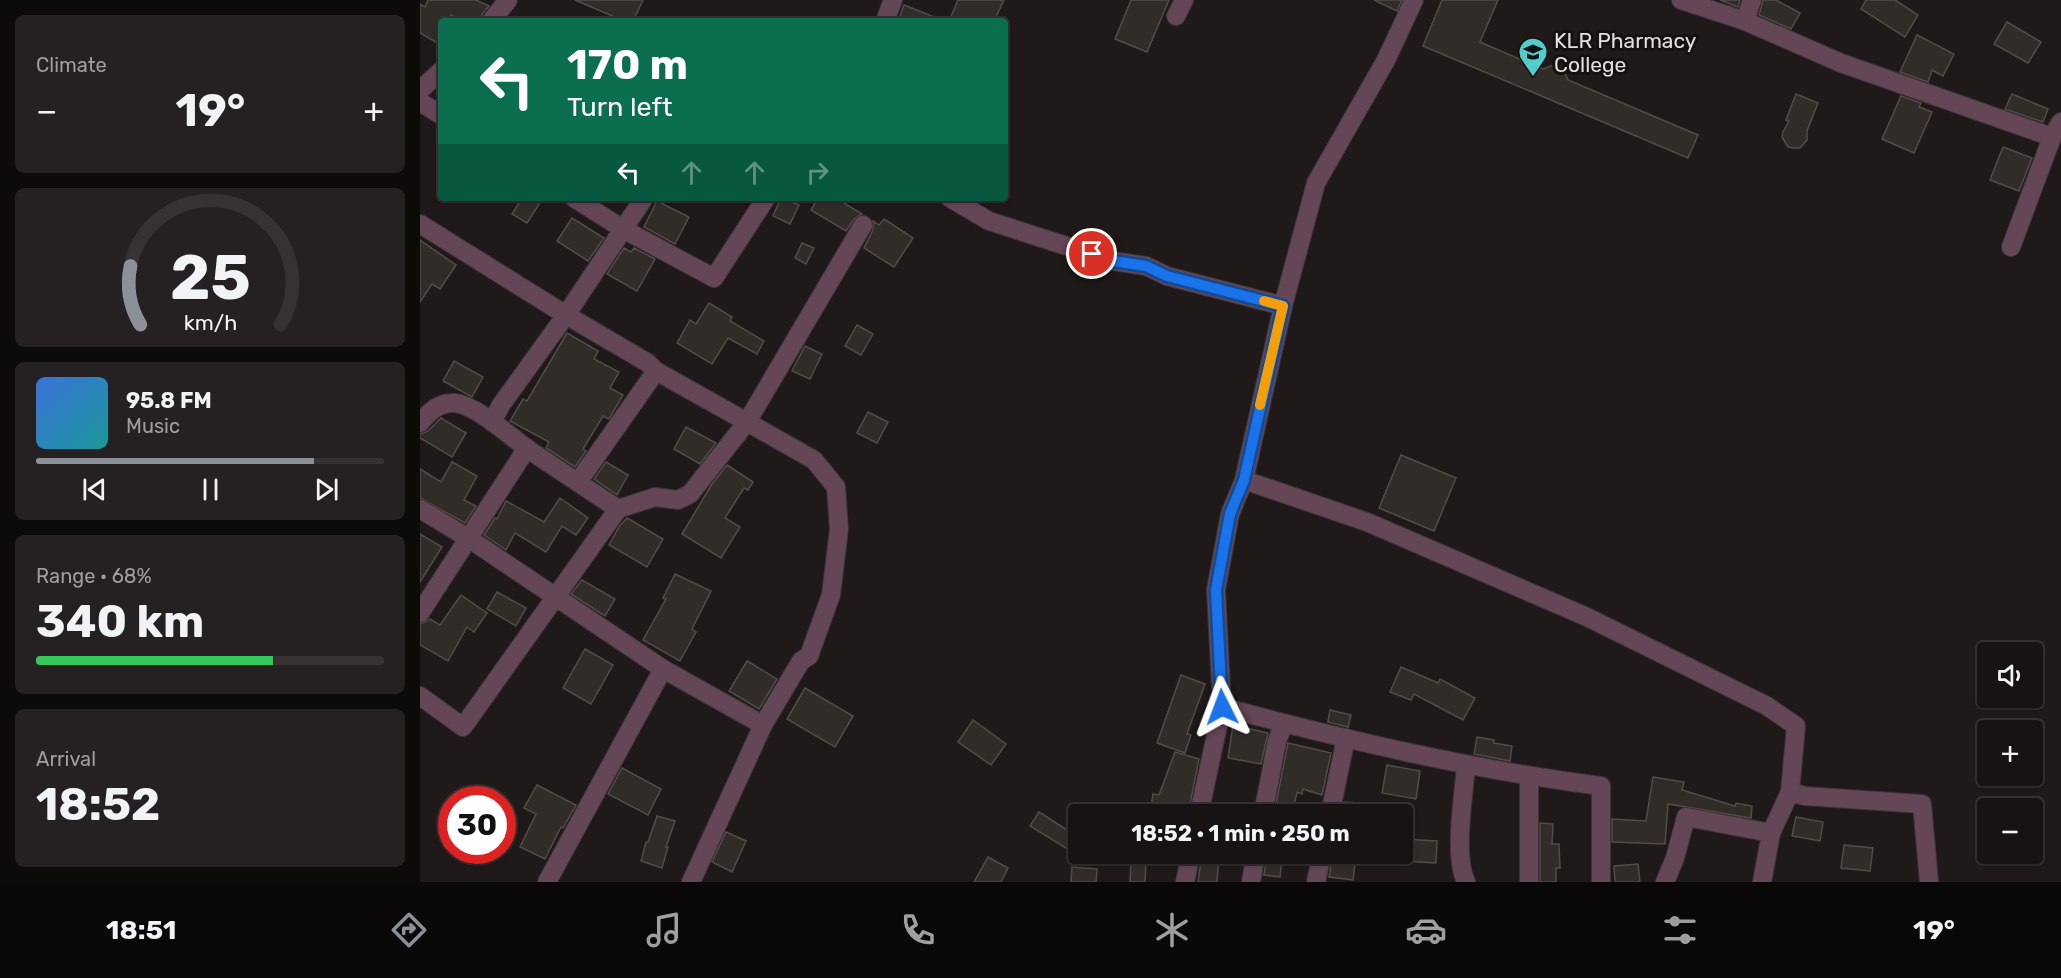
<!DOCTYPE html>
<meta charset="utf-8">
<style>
body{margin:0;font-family:Rubik,sans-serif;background:#252021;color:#f1f3f6;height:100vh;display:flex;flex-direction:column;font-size:22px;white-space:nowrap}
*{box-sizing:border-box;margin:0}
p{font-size:20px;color:#9f9ea0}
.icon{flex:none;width:33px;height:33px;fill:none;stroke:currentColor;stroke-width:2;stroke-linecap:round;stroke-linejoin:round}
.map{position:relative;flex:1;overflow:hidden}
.sheet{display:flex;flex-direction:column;gap:15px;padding:15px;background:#0d0a0a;width:420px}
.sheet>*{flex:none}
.banner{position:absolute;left:18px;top:18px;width:570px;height:183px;border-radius:6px;box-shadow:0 2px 4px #0004,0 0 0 2px #363233;background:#0b6e4f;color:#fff;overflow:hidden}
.controls{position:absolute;left:1557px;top:642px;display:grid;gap:12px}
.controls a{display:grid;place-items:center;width:66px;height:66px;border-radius:6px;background:#181313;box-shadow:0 2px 4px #0004,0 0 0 2px #363233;font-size:30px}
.speed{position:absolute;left:18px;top:786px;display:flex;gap:12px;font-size:30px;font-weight:700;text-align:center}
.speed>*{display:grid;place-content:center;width:78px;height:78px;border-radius:50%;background:#181313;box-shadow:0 2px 4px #0004,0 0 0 2px #363233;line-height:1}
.speed .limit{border:9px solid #d22;background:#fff;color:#111}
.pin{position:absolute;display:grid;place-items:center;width:51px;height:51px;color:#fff;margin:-26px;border:3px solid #fff;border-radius:50%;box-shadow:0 2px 6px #0007}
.me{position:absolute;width:66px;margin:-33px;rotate:357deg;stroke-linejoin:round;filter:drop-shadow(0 0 4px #0008)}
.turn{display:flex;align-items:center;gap:21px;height:126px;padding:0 30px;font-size:27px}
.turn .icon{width:78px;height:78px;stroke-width:2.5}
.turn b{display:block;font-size:42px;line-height:51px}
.lanes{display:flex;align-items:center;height:57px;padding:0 30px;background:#0003;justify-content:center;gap:30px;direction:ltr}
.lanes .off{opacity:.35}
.big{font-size:45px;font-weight:700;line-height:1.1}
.sheet .tile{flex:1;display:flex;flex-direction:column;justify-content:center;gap:9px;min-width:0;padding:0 21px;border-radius:9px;background:#252021}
.sheet .dial{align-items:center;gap:0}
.dial svg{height:156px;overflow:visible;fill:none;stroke:#363233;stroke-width:7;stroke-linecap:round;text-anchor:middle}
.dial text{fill:#f1f3f6;stroke:none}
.song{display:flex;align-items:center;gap:18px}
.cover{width:72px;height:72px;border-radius:9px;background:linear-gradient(135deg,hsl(220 70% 55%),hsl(180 70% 35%))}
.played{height:6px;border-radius:3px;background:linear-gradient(90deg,#8c9099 80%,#363233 80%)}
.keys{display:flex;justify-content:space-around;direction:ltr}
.heat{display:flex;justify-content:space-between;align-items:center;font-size:33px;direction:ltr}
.charge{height:9px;border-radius:4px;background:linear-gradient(90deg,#34c759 68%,#363233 0)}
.trip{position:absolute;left:648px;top:804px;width:345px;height:60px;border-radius:6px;background:#181313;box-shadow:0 2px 4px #0004,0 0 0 2px #363233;font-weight:700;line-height:60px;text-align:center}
.dock{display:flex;height:96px;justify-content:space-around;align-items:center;background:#0a0808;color:#9f9ea0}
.dock .icon{width:42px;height:42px}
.dock .selected{color:#8c9099}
.dock b{font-size:27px;color:#f1f3f6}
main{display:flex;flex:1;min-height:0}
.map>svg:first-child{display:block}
.building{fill:#322c29;stroke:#524c48;stroke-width:1.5}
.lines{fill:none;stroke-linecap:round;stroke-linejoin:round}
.minor-casing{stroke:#3b3535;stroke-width:20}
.minor{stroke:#644657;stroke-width:18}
.route-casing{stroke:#114b97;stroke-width:15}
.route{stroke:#1a73e8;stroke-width:10}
.slow{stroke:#f59e0b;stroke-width:10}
.labels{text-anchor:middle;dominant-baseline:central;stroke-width:6;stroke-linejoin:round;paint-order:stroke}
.poi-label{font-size:21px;fill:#e4dfdf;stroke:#161010;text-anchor:start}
</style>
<main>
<section class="sheet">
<div class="tile"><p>Climate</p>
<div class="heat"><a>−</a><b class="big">19°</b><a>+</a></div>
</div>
<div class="tile dial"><svg viewBox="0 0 100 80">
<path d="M14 69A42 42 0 1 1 86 69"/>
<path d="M14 69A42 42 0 0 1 9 39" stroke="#8c9099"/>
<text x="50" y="56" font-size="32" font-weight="700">25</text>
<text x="50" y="72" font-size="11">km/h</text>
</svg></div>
<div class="tile">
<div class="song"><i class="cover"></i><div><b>95.8 FM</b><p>Music</p></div></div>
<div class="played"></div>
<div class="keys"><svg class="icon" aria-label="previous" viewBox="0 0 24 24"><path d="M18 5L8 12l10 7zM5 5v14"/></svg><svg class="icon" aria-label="pause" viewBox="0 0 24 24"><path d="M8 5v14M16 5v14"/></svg><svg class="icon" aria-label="next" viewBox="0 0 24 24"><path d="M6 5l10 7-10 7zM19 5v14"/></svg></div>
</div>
<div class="tile"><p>Range · 68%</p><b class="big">340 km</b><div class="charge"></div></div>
<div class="tile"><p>Arrival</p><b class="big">18:52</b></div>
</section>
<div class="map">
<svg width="1641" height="882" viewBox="0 0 1641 882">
<rect width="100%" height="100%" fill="#201919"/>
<!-- building -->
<g class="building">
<polygon points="8,0 56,0 69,6 62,14 60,21 43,21 31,15 28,21 21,21 21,45 0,33 0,4 5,7"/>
<polygon points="155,0 223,0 213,21 204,21"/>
<polygon points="538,0 584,0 574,21 529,21"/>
<polygon points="711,0 749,0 727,52 695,39"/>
<polygon points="954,0 982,0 977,11"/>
<polygon points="1022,0 1078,0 1060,42 1123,69 1133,65 1139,66 1144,70 1148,80 1278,135 1268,158 1003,46"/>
<polygon points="1300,0 1320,0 1318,7"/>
<polygon points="1343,0 1356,0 1380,13 1371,29 1339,15"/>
<polygon points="1446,0 1475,0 1498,15 1485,37 1441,9"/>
<polygon points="484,5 522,20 522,21 478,21"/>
<polygon points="1587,22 1621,42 1608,63 1574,44"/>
<polygon points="1497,35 1534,54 1523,76 1512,70 1508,82 1480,72"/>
<polygon points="1376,94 1398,103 1387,131 1387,140 1380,148 1374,148 1368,147 1362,137 1363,132 1369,121 1366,120"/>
<polygon points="1592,94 1628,109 1623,122 1585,109"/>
<polygon points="1481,96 1501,103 1499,107 1512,112 1494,153 1462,139"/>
<polygon points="1583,147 1612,158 1599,191 1570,180"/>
<polygon points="102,198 123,198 107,223 92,214"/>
<polygon points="361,198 379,205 370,224 353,216"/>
<polygon points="398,198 416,198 442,214 434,219 426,231 391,210"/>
<polygon points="237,201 269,217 255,244 224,227"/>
<polygon points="152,218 184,238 168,261 137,241"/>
<polygon points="464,219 493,238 474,267 444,248 453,230 453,221 459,225"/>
<polygon points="0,240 36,265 20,289 12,284 0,302"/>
<polygon points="382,243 394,248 386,264 375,258"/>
<polygon points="204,248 211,252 214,248 235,259 217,291 187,274"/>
<polygon points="289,303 312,317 310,321 344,341 337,354 308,338 292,364 257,343 270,320 276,324"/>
<polygon points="437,325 453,334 441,355 425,346"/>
<polygon points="147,333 178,351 174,359 199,372 190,388 203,395 189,419 183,416 163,449 166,451 155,467 126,448 129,442 90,421 103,399 107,401"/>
<polygon points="385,346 402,354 390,379 372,371"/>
<polygon points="34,361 63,377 52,397 23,381"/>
<polygon points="448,412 468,422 457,443 437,433"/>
<polygon points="21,418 46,433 32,457 0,438 0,434 8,431"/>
<polygon points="266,427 296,443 280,464 254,449"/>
<polygon points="981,455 1036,478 1014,531 959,508"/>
<polygon points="32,462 57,476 44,500 56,506 45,523 0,498 0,469 21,482"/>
<polygon points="186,462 208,475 197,495 174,479"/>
<polygon points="307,465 333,482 328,490 324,488 305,518 320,527 301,558 262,534 292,484"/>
<polygon points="140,498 168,518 156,535 142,526 126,552 95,533 86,550 64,535 75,518 77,519 86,501 124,522"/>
<polygon points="207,518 243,539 227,567 189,545 199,527"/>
<polygon points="0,534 22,547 0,582"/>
<polygon points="255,574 291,591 272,629 276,632 260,661 223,640 246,599 243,598"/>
<polygon points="162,580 195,599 185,616 151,594"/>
<polygon points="77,592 106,608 96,626 67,609"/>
<polygon points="41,595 67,613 54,632 47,627 28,661 0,645 0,624 10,619 20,625"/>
<polygon points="165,649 193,665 171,704 143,688"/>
<polygon points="327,661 357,679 339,709 309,691"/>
<polygon points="981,667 1018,683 1020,679 1055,698 1043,720 994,694 991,700 970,692"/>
<polygon points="761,675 785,684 767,734 771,735 765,753 737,743"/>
<polygon points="385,688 433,716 415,747 367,719"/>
<polygon points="910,710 931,715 928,727 908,722"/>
<polygon points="553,720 586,744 571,765 538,742"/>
<polygon points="813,725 848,733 841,764 808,758"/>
<polygon points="1057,737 1074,740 1074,743 1092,746 1090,761 1054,754"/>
<polygon points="868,743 911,753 902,795 883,789 882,794 877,792 872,814 854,814"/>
<polygon points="755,752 779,759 768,814 730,814 733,794 739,795"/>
<polygon points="967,765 1000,771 996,799 962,793"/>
<polygon points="202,768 241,789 228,815 188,794"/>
<polygon points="1233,777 1264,782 1262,790 1315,806 1316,803 1332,806 1331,818 1248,804 1245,844 1192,842 1192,819 1226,821"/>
<polygon points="117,785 156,805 143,828 141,827 125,859 100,847 116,814 104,808"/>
<polygon points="924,802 953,804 953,814 921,814"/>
<polygon points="619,812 658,837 658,846 654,853 610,826"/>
<polygon points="237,816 255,821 246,847 248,847 242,868 221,861 226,842 228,842"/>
<polygon points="1376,817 1403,822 1400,841 1372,836"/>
<polygon points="1120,823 1133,824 1132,844 1139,844 1140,868 1136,868 1136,882 1120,882"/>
<polygon points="306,832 326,841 312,872 292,862"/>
<polygon points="982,839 1017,841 1016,863 982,861"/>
<polygon points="1424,845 1453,848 1450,871 1421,868"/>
<polygon points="782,854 799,854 797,882 778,882"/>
<polygon points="913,854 936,856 933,880 909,877"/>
<polygon points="847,856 862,858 860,877 844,875"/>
<polygon points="568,857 588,868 581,882 554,882"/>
<polygon points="711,860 726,861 725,882 710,882"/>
<polygon points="1218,864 1220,882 1195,882 1194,866"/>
<polygon points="652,867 677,869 676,882 651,882"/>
</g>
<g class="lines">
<!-- minor casing -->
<g class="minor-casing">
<g id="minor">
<polyline points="1261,0 1325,21 1421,63 1632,137"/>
<polyline points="756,16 764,0"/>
<polyline points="71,21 88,0"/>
<polyline points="465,21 473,0"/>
<polyline points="1325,21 1332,0"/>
<polyline points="0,90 21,71"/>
<polyline points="0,102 21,115"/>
<polyline points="154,198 203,229 294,278 346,198"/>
<polyline points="530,198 569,221 693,261 726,266 747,276 863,306 824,480 810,514 796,590 802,707 779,814"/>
<polyline points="0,224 146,315 228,363 236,371 327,422 443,225"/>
<polyline points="1591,247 1632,137 1641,122"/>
<polyline points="863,306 896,183 966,60 994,0"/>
<polyline points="72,422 81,405 146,315 224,198"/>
<path d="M 0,423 C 9,412 19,402 35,403 C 56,405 91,437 109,450 C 139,470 169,490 198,509"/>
<polyline points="824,480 947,522 1167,617 1347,706 1376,726 1370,792 1351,833 1342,882"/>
<polyline points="158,482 236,371"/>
<polyline points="0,509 48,538 243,669 343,725"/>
<polyline points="0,613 107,448"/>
<polyline points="0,696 43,727 198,509 235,497 258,500 270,494 327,422 394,460 416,487 419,529 411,595 389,656 381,661 343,725 271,882"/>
<path d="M 802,707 C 927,740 1053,770 1181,786 L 1181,882"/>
<polyline points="1109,777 1109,882"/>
<polyline points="1370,792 1385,796 1502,804 1509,882"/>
<polyline points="843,814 857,741 864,723"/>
<polyline points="910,814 926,738"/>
<polyline points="127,882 243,669"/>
<polyline points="765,882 771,854"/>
<polyline points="831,882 836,854"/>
<polyline points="896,882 902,854"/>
<path d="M 1046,882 C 1033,855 1044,795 1046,765"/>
<polyline points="1245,882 1255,858 1266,817 1351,833"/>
</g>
</g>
<!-- minor -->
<use href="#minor" class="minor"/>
</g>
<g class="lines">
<!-- route casing -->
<g class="route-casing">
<polyline id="route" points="672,254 693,261 726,266 747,276 863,306 824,480 810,514 796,590 802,707"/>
</g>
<!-- route -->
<use href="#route" class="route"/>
<!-- slow -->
<polyline class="slow" points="840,405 863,306 844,301"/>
</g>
<!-- icons -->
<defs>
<g id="university-pin" transform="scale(1.5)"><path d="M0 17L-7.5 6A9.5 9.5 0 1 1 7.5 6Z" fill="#53cdcb" stroke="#161010"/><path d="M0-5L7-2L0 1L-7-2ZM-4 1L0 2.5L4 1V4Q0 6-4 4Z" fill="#111"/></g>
</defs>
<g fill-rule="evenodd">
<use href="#university-pin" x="1113" y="52"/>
</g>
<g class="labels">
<!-- poi labels -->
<g class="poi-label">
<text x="1134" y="40">KLR Pharmacy<tspan x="1134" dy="24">College</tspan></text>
</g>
</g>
</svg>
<div class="controls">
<a><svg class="icon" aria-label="sound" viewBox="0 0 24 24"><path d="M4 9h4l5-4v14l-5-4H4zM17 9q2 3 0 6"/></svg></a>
<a>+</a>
<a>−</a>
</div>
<div class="speed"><div class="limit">30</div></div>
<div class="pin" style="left:672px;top:254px;background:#d93025"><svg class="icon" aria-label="arrive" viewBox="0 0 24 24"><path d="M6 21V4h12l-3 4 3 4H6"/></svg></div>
<svg class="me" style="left:802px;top:707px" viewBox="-20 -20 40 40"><path d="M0-17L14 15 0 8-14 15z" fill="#1a73e8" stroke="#fff" stroke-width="4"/></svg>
<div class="trip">18:52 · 1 min · 250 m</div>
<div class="banner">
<div class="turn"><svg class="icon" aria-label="left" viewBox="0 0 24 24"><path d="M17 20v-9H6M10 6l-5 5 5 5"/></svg><div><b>170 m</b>Turn left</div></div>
<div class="lanes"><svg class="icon" aria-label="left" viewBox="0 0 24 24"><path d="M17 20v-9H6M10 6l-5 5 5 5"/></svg><svg class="icon off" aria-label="ahead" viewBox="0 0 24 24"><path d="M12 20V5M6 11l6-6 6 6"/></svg><svg class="icon off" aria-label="ahead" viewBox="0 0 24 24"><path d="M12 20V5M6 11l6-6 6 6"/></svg><svg class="icon off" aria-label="right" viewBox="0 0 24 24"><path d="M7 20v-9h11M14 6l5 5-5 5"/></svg></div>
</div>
</div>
</main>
<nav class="dock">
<b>18:51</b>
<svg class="icon selected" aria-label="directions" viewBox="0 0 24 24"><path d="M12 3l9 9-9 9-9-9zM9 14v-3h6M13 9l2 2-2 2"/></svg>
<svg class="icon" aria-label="music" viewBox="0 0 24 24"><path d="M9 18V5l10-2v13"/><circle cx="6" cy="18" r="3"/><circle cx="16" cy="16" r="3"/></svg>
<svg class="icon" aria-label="phone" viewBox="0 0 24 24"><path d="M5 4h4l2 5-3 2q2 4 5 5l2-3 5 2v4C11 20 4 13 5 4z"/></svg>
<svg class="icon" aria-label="climate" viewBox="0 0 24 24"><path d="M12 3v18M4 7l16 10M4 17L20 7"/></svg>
<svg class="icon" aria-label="car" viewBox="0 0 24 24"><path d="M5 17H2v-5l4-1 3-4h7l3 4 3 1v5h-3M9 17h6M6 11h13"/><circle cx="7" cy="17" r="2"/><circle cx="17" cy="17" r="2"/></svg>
<svg class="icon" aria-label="filters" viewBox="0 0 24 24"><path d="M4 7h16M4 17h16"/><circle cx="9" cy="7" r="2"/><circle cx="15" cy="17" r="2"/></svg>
<b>19°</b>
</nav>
